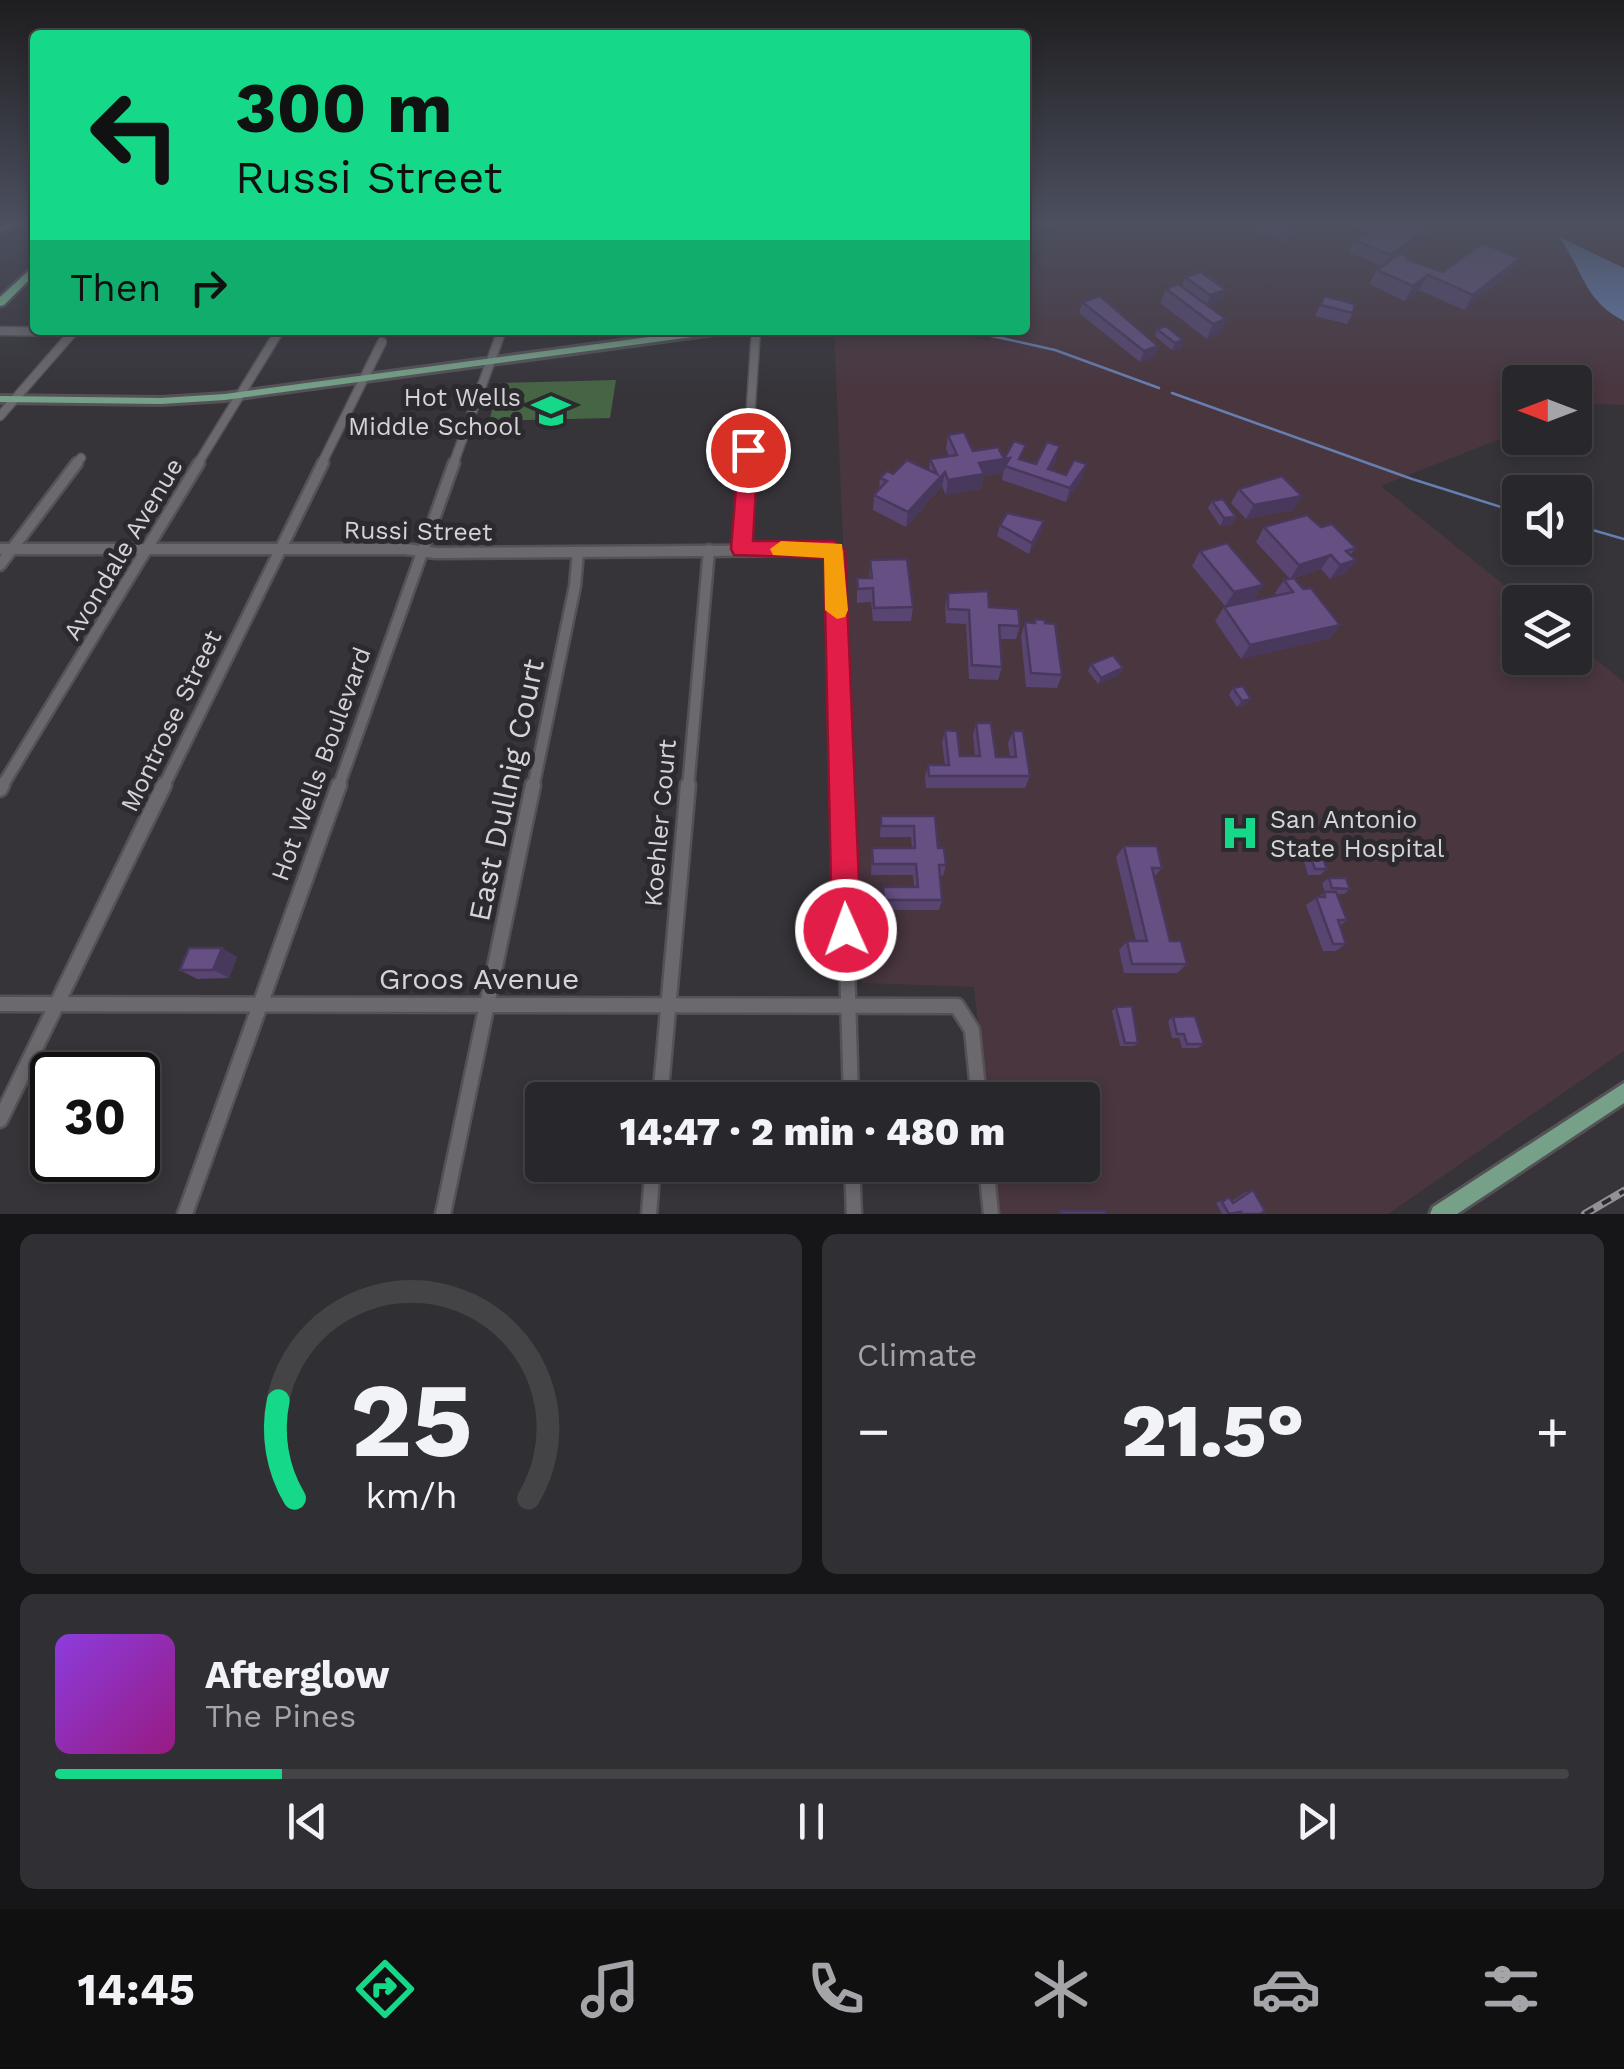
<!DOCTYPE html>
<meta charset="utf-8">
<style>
body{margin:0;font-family:"Work Sans",sans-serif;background:#302f33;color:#f1f3f6;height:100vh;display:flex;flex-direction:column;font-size:38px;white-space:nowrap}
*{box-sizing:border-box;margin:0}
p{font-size:32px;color:#a5a5a9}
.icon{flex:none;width:55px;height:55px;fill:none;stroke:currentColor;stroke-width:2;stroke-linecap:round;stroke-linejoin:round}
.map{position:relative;height:1214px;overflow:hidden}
.sheet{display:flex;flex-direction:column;gap:20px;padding:20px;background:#161518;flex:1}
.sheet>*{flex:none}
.guide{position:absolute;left:30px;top:30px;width:1000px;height:305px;border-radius:10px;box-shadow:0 5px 15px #0003,0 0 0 2px #444447;background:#15d989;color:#111;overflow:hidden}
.needle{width:65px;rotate:270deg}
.tools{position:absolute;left:1502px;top:365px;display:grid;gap:20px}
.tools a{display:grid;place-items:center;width:90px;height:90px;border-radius:10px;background:#28272b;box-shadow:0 5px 15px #0003,0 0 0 2px #444447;font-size:50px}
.speed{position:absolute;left:30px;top:1052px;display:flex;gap:20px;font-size:50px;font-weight:700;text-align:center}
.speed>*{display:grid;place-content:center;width:130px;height:130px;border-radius:50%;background:#28272b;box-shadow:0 5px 15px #0003,0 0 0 2px #444447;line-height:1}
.speed .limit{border:5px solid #111;border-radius:15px;background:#fff;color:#111}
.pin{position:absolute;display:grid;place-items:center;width:85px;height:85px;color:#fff;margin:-42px;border:5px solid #fff;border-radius:50%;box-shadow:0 2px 10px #0007}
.me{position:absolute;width:110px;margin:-55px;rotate:358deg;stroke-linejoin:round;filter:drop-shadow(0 0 8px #0008)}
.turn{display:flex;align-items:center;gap:35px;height:210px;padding:0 40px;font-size:45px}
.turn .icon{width:130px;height:130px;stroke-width:2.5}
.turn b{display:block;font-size:70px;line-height:85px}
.then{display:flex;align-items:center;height:95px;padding:0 40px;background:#0003;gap:20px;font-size:38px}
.big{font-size:75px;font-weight:800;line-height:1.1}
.sheet .tile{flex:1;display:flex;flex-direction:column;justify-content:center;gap:15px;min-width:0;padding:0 35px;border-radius:15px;background:#302f33}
.sheet .dial{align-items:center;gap:0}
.dial svg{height:260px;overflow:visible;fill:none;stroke:#444447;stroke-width:7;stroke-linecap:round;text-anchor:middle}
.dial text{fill:#f1f3f6;stroke:none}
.song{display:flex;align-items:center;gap:30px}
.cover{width:120px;height:120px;border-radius:15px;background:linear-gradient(135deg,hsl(270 70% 55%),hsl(310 70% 35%))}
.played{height:10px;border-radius:5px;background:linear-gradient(90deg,#15d989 15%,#444447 15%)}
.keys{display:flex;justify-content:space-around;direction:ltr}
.heat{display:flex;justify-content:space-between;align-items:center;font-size:55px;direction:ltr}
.sheet .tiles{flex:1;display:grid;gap:20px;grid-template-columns:1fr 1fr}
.tile:last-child{grid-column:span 2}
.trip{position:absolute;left:525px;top:1082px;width:575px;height:100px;border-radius:10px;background:#28272b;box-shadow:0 5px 15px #0003,0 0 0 2px #444447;font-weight:800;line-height:100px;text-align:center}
.menu{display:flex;height:160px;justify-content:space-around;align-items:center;background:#101011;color:#a5a5a9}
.menu .icon{width:70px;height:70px}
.menu .active{color:#15d989}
.menu b{font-size:45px;color:#f1f3f6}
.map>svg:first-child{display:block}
.medical{fill:#49363f}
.green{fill:#466544}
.water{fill:#667eb1}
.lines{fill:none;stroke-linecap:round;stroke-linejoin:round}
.stream{stroke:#667eb1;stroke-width:2.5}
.minor-far2-casing{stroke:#545257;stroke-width:11}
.minor-far1-casing{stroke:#545257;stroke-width:15}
.minor-casing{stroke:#545257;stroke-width:19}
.major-casing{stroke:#545257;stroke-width:6}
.highway-casing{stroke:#545257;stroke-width:5}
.minor-far2{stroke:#6b696e;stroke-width:8}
.minor-far1{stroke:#6b696e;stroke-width:10}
.minor{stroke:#6b696e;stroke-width:14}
.major{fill:#76a188;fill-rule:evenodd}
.highway{fill:#7ec799;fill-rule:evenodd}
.rail-casing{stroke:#939195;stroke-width:8}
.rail{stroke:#2c2a2f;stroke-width:4;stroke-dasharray:10;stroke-linecap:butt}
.wall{fill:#584571}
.shaded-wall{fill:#47385c}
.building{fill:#665083;stroke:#47385c;stroke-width:2.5}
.route{fill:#e11d48;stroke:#92132f;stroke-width:2.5}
.slow{fill:#f59e0b}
.labels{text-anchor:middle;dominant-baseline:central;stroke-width:10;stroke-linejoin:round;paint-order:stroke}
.poi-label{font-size:25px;fill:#d4d3d6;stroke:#2c2a2f;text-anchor:end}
.street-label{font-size:25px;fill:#d4d3d6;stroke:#2c2a2f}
.near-street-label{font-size:30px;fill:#d4d3d6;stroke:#2c2a2f}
</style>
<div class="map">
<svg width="1624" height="1214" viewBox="0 0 1624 1214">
<rect width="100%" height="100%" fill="#363439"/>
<!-- medical -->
<polygon class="medical" points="1062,221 1624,221 1624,405 1587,404 1575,409 1575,382 1520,382 1520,431 1381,486 1525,602 1520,602 1520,658 1575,658 1575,643 1624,682 1624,1051 1388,1214 998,1214 993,1165 1082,1165 1082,1100 986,1100 974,987 862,983 834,330 940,330 988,341 995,330 1025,330 1025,281"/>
<!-- green -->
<polygon class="green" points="616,380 610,418 489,421 500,383"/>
<!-- water -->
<path class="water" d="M 1559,237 L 1624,268 L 1624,321 C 1584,301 1583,270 1559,237 Z"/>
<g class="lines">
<!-- stream -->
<g class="stream">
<polyline points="965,330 1055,350 1159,388"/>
<polyline points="1172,393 1412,479 1520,513"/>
<polyline points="1575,525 1624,539"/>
</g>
<!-- minor-far2 casing -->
<g class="minor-far2-casing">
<g id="minor-far2">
<polyline points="0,331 74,332"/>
<polyline points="0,416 75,330"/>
<polyline points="75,465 81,458"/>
<polyline points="197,465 280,330"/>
<polyline points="321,465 382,342"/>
<polyline points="453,465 502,330"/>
<polyline points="747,465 756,330"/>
</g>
</g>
<!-- minor-far1 casing -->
<g class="minor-far1-casing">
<g id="minor-far1">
<polyline points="0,549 405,549 436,553 835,550 842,788"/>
<polyline points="742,549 748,463"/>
<polyline points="0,565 77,463"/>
<polyline points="1,788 199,463"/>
<polyline points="163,788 323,463"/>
<polyline points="338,788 454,463"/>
<polyline points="533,788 575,586 578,552"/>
<polyline points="688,788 709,550"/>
</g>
</g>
<!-- minor casing -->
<g class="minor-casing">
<g id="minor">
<polyline points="842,785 851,1100"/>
<polyline points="0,789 2,785"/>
<polyline points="0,1004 957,1006 972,1030 979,1100"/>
<polyline points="660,1100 688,785"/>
<polyline points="0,1120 164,785"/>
<polyline points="852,1165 854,1214"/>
<polyline points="986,1165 991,1214"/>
<polyline points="185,1214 339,785"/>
<polyline points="443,1214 533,785"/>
<polyline points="649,1214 653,1165"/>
</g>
</g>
<!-- major casing -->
<g class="major-casing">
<g id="major">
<polygon points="701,330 727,330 722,333 225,400 161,404 0,402 0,396 161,398 225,394"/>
<polygon points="1624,1083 1624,1103 1457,1214 1430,1214 1433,1207"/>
</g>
</g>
<!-- highway casing -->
<g class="highway-casing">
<g id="highway">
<polygon points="14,221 28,221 0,232 0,226"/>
<polygon points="35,265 35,274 4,305 0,306 0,297"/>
</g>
</g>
<!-- minor-far2 -->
<use href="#minor-far2" class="minor-far2"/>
<!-- minor-far1 -->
<use href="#minor-far1" class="minor-far1"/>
<!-- minor -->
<use href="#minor" class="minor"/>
<!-- major -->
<use href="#major" class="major"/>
<!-- highway -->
<use href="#highway" class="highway"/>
<!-- rail casing -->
<g class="rail-casing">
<polyline id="rail" points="1585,1214 1624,1191"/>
</g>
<!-- rail -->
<use href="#rail" class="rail"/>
</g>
<!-- wall -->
<g class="wall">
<polygon points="1258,221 1314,221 1310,228 1286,243 1254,229"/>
<polygon points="1342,221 1436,221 1437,222 1430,233 1402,254 1409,257 1408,260 1443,272 1510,272 1464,310 1419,290 1405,301 1369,284 1377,270 1382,266 1349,252 1355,240 1367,232 1356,229"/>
<polygon points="1185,277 1222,300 1207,305 1226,319 1220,334 1207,339 1160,303 1166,289 1182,287"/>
<polygon points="1324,296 1353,313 1347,324 1315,316"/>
<polygon points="1082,302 1158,346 1154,357 1140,362 1079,313"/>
<polygon points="1157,329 1183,340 1181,348 1172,350 1155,336"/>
<polygon points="948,435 973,451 1004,459 1022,460 1036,464 1060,446 1051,470 1082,479 1066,502 1002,480 1003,473 984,476 981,489 946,495 942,486 906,527 873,510 874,495 879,489 880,478 893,474 929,470 930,459 949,456 946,449"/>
<polygon points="1239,489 1293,510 1246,519 1231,503"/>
<polygon points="1212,501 1236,517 1232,524 1220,526 1208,508"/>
<polygon points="1044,521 1041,532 1029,554 997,536 1000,525"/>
<polygon points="1264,527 1321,527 1356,548 1350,555 1356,560 1345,574 1330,579 1321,569 1294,578 1303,589 1340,625 1330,638 1241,659 1215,621 1224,607 1276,595 1275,593 1284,580 1289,578 1256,542"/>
<polygon points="1200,551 1263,585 1254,599 1225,606 1192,566"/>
<polygon points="870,560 913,607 911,621 873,621 871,602 857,603 857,578 869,578"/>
<polygon points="948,593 989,607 1020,626 1016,639 1000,639 1002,667 998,680 969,679 966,624 946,623 945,607"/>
<polygon points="1035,619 1062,675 1057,688 1026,687 1021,636 1025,622 1033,623"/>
<polygon points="1091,664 1123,668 1120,675 1098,684 1088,671"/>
<polygon points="1233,688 1246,705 1237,707 1229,695"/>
<polygon points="976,723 996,757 1010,757 1008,743 1013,731 1030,776 1025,788 926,788 925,777 928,765 945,765 942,743 945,730 960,756 975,756 973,735"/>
<polygon points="881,816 935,816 938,848 946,865 943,876 940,876 942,900 939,910 882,910 883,887 914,887 913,875 871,875 872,848 912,848 911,837 880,837"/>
<polygon points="1124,846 1162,868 1154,877 1170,941 1187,964 1177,973 1124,973 1119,950 1127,941 1136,941 1116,857"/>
<polygon points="1309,853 1327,869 1320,875 1308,875 1303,858"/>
<polygon points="1329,878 1350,889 1344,894 1337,894 1347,920 1340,926 1346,944 1336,951 1323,951 1306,905 1325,892 1322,883"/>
<polygon points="222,948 237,957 229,978 197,979 180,970"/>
<polygon points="1116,1007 1138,1043 1134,1046 1120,1046 1112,1011"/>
<polygon points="1173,1017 1204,1044 1198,1048 1182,1048 1179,1038 1172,1038 1168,1021"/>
<polygon points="1253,1190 1260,1214 1222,1214 1216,1203 1229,1197 1232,1201 1246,1192"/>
</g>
<!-- shaded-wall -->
<g class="shaded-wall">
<polygon points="1306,221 1314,221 1310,228 1286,243 1293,229"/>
<polygon points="1437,222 1430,233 1383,267 1390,255"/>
<polygon points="1520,258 1510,272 1464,310 1473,295"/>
<polygon points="1428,275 1419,290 1405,301 1413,286"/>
<polygon points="1226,290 1222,300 1206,306 1210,295"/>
<polygon points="1226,319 1220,334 1207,339 1213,324"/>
<polygon points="1183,340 1181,348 1172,350 1175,343"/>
<polygon points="1158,346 1154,357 1140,362 1144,351"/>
<polygon points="1060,446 1056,461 1044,484 1048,469"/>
<polygon points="1010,458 1003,473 984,476 981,489 946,495 948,480 979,463"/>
<polygon points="1087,464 1082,479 1066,502 1070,488"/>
<polygon points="945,472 942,486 906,527 908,512"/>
<polygon points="1302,496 1293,510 1246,519 1254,505"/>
<polygon points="1236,517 1232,524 1220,526 1224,518"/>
<polygon points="1044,521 1041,532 1029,554 1032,543"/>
<polygon points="1331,555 1321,569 1290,579 1299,565"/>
<polygon points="1356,560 1345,574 1330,579 1340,565"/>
<polygon points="1263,585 1254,599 1225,606 1234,592"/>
<polygon points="1340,625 1330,638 1241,659 1250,645"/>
<polygon points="1123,668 1120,675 1098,684 1101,678"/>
<polygon points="1251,699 1246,705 1237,707 1242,701"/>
<polygon points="222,948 237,957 229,978 213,970"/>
</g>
<!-- building -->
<g class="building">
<polygon points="1275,221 1306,221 1293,229"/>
<polygon points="1376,221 1436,221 1437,222 1390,255 1355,240 1381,222"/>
<polygon points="1482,243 1520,258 1473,295 1428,275 1413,286 1377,270 1400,253 1409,257 1406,259 1443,272"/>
<polygon points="1201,272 1226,290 1210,295 1185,277"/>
<polygon points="1178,284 1226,319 1213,324 1166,289"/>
<polygon points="1100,296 1158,346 1144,351 1082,302"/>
<polygon points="1324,296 1355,304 1353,313 1321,305"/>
<polygon points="1166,326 1183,340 1175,343 1157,329"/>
<polygon points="964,432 973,451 998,447 1004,459 979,463 984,474 948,480 945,472 908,512 874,495 887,481 880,478 887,471 893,474 907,460 937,474 930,459 957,455 948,435"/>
<polygon points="1014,441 1026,445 1019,459 1036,464 1047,442 1060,446 1048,469 1066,475 1074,460 1087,464 1070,488 1005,466 1010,458 1004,459"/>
<polygon points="1282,476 1302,496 1254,505 1239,489"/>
<polygon points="1223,499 1236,517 1224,518 1212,501"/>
<polygon points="1007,513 1044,521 1032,543 1000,525"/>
<polygon points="1307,515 1321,527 1332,524 1356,548 1346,551 1356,560 1340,565 1331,555 1299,565 1264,527"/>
<polygon points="1227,543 1263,585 1234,592 1200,551"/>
<polygon points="907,559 913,607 874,608 873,588 858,589 857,578 872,578 870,560"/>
<polygon points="1294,578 1303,589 1311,588 1340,625 1250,645 1224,607 1293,592 1284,580"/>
<polygon points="988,591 989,607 1018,609 1020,626 999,625 1002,667 972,665 969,610 948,609 948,593"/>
<polygon points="1035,619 1045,620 1045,623 1055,624 1062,675 1031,673 1025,622 1035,623"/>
<polygon points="1113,655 1123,668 1101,678 1091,664"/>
<polygon points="1243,686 1251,699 1242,701 1233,688"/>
<polygon points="976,723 991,723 996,757 1016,757 1013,731 1023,731 1030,776 929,776 928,765 949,765 945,730 957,731 960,756 980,756"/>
<polygon points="881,816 935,816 938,848 944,848 946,865 939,865 942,900 884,900 883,887 918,887 916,864 873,864 872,848 915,848 914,826 881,826"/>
<polygon points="1124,846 1157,846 1162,868 1152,868 1170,941 1181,941 1187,964 1132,964 1127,941 1147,941"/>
<polygon points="1309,853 1321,853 1327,869 1315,869"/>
<polygon points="1329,878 1346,878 1350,889 1332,888"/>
<polygon points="1324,892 1336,892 1347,920 1338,920 1346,944 1333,944 1316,897 1325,897"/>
<polygon points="189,948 222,948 213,970 180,970"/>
<polygon points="1132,1006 1138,1043 1125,1043 1116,1007"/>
<polygon points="1195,1016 1204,1044 1187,1044 1184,1034 1177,1034 1173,1017"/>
<polygon points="1253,1190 1265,1211 1260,1214 1242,1214 1241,1212 1229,1214 1222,1202 1229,1197 1233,1203"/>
<polygon points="1060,1211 1106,1211 1106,1214 1061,1214"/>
</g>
<!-- sky -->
<linearGradient id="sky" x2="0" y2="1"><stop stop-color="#1e1d1f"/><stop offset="0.57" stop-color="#4c505f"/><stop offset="1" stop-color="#4c505f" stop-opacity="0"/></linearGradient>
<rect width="1624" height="391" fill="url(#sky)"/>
<!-- route -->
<polygon class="route" points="748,444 758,450 753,541 834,541 845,550 861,930 857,940 846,945 836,940 832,930 824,558 734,555 731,549 739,450"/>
<!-- slow -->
<polygon class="slow" points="781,541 842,544 848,610 845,617 837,619 825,610 824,558 773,555 770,549"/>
<!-- icons -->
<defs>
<g id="school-bare" transform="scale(3)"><path d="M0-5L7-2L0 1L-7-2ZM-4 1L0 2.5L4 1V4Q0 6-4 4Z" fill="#15d989" stroke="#2c2a2f" stroke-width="2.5" paint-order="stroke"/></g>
<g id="hospital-bare" transform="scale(3)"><path d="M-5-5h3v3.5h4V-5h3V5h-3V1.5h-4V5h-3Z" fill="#15d989" stroke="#2c2a2f" stroke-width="2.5" paint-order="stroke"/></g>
</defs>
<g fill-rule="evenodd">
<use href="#school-bare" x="551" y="411"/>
<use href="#hospital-bare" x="1240" y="833"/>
</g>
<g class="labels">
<!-- poi labels -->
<g class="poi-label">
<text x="521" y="397">Hot Wells<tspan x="521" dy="29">Middle School</tspan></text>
<text x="1270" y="819" text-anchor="start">San Antonio<tspan x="1270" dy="29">State Hospital</tspan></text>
</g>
<!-- street labels -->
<g class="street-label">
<text transform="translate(418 531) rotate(1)">Russi Street</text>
<text transform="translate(123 549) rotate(-59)">Avondale Avenue</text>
<text transform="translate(171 721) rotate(-64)">Montrose Street</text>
<text transform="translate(321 764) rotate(-70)">Hot Wells Boulevard</text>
<text transform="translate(660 823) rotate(-85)">Koehler Court</text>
</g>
<!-- near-street labels -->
<g class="near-street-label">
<text transform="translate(506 790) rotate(-78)">East Dullnig Court</text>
<text x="479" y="978">Groos Avenue</text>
</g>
</g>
</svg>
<div class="tools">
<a><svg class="needle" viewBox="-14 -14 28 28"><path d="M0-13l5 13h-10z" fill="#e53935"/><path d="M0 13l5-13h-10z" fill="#a5a5a9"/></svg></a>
<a><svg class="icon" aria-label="sound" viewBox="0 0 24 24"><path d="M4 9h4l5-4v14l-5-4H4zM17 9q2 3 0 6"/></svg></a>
<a><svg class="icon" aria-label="layers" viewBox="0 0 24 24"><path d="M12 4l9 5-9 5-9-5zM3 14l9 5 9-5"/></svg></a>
</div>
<div class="speed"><div class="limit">30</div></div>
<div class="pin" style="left:748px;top:450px;background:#d93025"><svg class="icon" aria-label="arrive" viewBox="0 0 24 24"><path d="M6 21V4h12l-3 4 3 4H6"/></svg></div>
<svg class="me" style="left:846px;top:930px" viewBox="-20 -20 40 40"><circle r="17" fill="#e11d48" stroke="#fff" stroke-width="3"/><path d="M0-11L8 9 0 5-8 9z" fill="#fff"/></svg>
<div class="trip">14:47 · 2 min · 480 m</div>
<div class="guide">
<div class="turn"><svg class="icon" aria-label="left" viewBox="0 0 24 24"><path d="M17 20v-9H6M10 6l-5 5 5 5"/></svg><div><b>300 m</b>Russi Street</div></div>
<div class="then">Then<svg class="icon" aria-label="right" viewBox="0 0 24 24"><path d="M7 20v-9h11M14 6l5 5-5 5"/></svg></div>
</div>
</div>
<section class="sheet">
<div class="tiles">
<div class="tile dial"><svg viewBox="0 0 100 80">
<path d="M14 69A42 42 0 1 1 86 69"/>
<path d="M14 69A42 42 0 0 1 9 39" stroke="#15d989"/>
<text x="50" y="56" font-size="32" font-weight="700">25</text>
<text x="50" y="72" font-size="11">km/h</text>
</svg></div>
<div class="tile"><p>Climate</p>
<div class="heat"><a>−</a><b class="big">21.5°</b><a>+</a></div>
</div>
<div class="tile">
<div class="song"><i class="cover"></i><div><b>Afterglow</b><p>The Pines</p></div></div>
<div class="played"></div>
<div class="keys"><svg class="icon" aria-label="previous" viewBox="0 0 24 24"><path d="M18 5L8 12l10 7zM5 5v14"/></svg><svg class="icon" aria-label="pause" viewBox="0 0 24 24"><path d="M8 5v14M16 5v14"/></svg><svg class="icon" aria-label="next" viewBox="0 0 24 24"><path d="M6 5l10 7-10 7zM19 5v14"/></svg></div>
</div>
</div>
</section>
<nav class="menu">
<b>14:45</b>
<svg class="icon active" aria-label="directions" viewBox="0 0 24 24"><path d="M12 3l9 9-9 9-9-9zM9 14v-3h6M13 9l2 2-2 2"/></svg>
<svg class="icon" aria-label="music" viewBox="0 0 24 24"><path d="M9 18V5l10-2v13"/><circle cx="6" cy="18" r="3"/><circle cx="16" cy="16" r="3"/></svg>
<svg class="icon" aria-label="phone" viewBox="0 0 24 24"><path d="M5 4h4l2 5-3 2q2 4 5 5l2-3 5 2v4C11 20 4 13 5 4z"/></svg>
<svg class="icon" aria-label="climate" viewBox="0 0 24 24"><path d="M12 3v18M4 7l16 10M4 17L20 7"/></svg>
<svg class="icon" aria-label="car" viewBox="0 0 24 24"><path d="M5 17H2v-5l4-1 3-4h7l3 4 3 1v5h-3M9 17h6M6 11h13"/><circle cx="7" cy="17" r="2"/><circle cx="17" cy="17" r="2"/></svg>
<svg class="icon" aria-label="filters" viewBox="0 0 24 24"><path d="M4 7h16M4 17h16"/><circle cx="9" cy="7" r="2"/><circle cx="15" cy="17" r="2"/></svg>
</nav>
